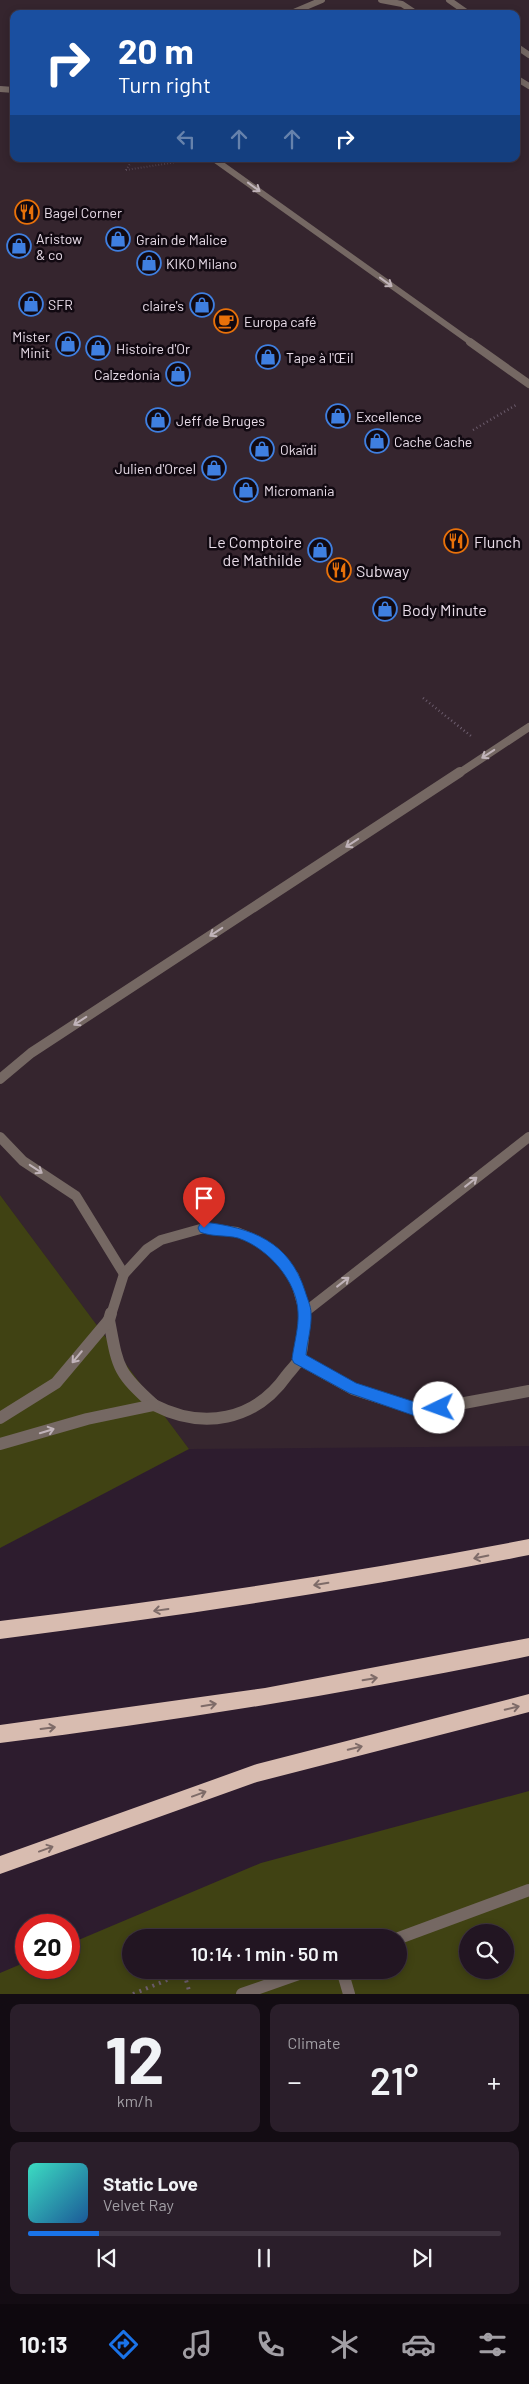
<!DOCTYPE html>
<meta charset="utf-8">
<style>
body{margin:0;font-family:Barlow,sans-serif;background:#2a1e2a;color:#f1f3f6;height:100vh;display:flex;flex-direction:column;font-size:19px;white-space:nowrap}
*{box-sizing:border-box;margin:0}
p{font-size:16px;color:#a29fa5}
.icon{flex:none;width:28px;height:28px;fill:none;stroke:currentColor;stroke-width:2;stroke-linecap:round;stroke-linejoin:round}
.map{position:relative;height:1994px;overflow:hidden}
.details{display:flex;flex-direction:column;gap:10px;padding:10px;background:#130c13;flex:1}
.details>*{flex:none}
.hud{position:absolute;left:10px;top:10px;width:510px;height:152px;border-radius:10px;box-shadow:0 2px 8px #0003,0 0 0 1px #3f3440;background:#1a4fa0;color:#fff;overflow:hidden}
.fabs{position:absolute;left:459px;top:1924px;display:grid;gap:10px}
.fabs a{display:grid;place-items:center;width:55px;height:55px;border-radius:50%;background:#221522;box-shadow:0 2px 8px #0003,0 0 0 1px #3f3440;font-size:25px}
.speed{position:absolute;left:15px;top:1914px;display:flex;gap:10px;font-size:25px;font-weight:700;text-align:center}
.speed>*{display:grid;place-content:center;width:65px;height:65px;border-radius:50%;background:#221522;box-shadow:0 2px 8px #0003,0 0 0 1px #3f3440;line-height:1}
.speed .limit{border:8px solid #d22;background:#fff;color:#111}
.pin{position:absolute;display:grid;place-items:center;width:42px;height:42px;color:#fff;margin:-51px -21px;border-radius:50% 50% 50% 0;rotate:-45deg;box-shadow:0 0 5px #0007}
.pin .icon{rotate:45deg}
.me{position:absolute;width:55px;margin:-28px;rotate:267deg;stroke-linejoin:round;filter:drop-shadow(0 0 4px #0008)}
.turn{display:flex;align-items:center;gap:18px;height:105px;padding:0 25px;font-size:22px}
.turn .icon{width:65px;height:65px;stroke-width:2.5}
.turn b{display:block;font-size:35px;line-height:42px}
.lanes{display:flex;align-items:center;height:48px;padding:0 25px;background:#0003;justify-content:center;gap:25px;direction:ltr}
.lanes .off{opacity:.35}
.big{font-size:38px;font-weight:600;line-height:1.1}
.details .tile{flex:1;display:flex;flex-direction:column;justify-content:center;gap:8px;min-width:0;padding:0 18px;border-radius:10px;background:#2a1e2a}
.details .dial{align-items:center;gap:0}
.dial b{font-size:65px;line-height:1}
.song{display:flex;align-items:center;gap:15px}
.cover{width:60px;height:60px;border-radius:8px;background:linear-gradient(135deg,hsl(170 70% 55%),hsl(210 70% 35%))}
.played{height:5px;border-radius:2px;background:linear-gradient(90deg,#1a73e8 15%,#3f3440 15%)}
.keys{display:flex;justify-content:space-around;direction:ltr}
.heat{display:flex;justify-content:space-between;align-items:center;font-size:28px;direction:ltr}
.details .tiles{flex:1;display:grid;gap:10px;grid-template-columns:1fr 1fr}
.tile:last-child{grid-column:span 2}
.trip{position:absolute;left:122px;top:1929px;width:285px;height:50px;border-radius:25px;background:#221522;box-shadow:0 2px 8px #0003,0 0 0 1px #3f3440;font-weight:600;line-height:50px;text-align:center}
.tab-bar{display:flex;height:80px;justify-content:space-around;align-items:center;background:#0e080e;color:#a29fa5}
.tab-bar .icon{width:35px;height:35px}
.tab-bar .active{color:#1a73e8}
.tab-bar b{font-size:22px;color:#f1f3f6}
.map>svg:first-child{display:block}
.commercial{fill:#35252e;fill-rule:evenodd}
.green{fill:#404213;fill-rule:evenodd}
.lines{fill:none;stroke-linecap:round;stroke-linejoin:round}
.path-far2{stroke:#6c5d6d;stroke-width:2;stroke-dasharray:0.5 2.5;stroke-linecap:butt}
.path-far1{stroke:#6c5d6d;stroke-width:2.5;stroke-dasharray:1 3;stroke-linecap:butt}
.path{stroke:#6c5d6d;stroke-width:4;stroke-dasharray:2 5;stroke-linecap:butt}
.service-far3{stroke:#756863;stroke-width:6}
.service-far2{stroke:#756863;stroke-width:8}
.service-far1{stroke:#756863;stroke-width:10}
.service{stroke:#756863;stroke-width:12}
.minor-far1{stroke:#756863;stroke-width:10}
.minor{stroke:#756863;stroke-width:12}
.trunk{fill:#d8bcb0;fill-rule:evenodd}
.oneway{stroke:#c0b3b9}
.oneway2{stroke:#7e6b68}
.route{fill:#1a73e8;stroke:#114b97}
.labels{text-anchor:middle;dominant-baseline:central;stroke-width:5;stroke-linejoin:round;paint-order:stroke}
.far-poi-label{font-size:14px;fill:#e8dce8;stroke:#110911;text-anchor:start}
.poi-label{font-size:16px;fill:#e8dce8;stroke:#110911;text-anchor:start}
</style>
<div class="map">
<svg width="529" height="1994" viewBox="0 0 529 1994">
<rect width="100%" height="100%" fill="#2d1c2e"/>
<!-- commercial -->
<path class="commercial" d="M 0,0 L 529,0 L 529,1446 L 189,1449 L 0,1195 ZM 14,14 L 516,14 L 516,159 L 14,159 Z"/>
<!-- green -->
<g class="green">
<polygon points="0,1195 189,1449 0,1548"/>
<path d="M 529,1791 L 529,1994 L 0,1994 L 0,1973 L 26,1962 L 26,1968 L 69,1968 L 69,1944 L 261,1863 ZM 468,1932 L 505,1932 L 505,1970 L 468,1970 ZM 131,1938 L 399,1938 L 399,1970 L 131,1970 Z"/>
</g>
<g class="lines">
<!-- path-far2 -->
<g class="path-far2">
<polyline points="126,170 190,160"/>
<polyline points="126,170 133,159"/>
</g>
<!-- path-far1 -->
<g class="path-far1">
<polyline points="473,430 516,405"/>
<polyline points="423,698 471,736"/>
</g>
<!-- path -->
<polyline class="path" points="133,1994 184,1973 190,1994"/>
<!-- service-far3 -->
<g class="service-far3">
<polyline points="381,0 402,4 417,14"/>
<polyline points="449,0 469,14"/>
<polyline points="289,14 322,0"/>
<polyline points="516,46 529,55"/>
<polyline points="516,78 529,86"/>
<polyline points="0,89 14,90"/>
<polyline points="214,159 472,343"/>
</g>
<!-- service-far2 -->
<g class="service-far2">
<polyline points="470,342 529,384"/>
<polyline points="458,774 529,727"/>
</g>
<!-- service-far1 -->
<g class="service-far1">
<polyline points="0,1079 31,1053 460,772"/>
<polyline points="0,1137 23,1161 76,1196 124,1274"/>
<polyline points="305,1312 529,1137"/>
</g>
<!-- service -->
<polyline class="service" points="299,1359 353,1389 421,1411 529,1391"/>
<!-- minor-far1 -->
<polyline class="minor-far1" points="111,1315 124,1274 147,1249 161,1240 204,1228 237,1232 256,1240 282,1260 294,1276 305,1315"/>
<!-- minor -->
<g class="minor">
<path d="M 111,1313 L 109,1320 C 118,1368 117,1372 154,1405"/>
<path d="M 154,1405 C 203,1430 255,1421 287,1375 C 291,1370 296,1365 299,1360 C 304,1347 303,1327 305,1313"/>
<polyline points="0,1418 56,1383 109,1320"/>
<polyline points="0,1444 87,1419 154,1405"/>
<polyline points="399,1938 529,1890"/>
<polyline points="342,1970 349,1994"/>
<polyline points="242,1994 310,1970"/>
</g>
<!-- trunk -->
<g class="trunk">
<path d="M 529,1539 L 529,1555 C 354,1590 177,1616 0,1639 L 0,1621 C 177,1599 354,1573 529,1539 Z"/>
<path d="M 529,1638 L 529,1656 C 354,1692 178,1721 0,1743 L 0,1725 L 265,1688 Z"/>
<polygon points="529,1694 529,1712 257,1782 0,1874 0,1856 257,1764"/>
</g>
</g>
<!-- one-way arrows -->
<defs><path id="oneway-shaft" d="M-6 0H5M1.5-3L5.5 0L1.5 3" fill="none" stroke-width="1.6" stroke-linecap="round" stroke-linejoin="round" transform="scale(1.25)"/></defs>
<g class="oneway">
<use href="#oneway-shaft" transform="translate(254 187) rotate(36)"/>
<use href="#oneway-shaft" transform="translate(386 282) rotate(36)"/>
<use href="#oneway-shaft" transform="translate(488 754) rotate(147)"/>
<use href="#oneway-shaft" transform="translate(352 843) rotate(147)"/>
<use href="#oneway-shaft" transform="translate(216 932) rotate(147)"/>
<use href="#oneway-shaft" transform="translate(80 1021) rotate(147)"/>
<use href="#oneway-shaft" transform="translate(36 1169) rotate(33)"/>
<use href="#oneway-shaft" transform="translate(471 1182) rotate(-38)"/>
<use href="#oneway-shaft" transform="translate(343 1282) rotate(-38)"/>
<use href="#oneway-shaft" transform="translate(77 1357) rotate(130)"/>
<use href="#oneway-shaft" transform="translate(47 1431) rotate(-17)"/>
</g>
<g class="oneway2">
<use href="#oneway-shaft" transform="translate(481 1557) rotate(168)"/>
<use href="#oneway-shaft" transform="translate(321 1584) rotate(171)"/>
<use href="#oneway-shaft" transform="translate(161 1610) rotate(172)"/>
<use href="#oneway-shaft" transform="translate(370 1679) rotate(-9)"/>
<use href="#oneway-shaft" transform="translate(209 1705) rotate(-9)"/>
<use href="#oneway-shaft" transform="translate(512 1708) rotate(-14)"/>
<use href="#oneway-shaft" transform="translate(48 1728) rotate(-7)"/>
<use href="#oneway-shaft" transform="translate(355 1748) rotate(-14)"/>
<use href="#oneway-shaft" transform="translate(199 1794) rotate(-20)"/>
<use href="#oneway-shaft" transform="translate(46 1849) rotate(-20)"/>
</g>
<!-- route -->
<path class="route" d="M 204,1222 C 252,1228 289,1241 305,1291 C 307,1298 311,1306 311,1313 C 312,1327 307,1342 306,1355 L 356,1383 L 421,1404 L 439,1401 L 443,1403 L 445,1408 L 443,1412 L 421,1418 L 349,1393 L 294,1363 L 292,1359 C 294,1344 299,1327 298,1312 C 297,1281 268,1248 238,1238 C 226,1235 212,1237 200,1232 L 198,1228 L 200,1224 Z"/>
<!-- icons -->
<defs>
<g id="restaurant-ring" transform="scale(1.25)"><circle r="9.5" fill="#110911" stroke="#e8710a" stroke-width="1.5"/><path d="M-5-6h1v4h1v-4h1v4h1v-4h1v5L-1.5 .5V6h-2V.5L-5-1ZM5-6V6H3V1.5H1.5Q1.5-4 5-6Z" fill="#e8710a"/></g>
<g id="shop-ring" transform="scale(1.25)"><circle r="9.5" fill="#110911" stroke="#3f7fe0" stroke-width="1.5"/><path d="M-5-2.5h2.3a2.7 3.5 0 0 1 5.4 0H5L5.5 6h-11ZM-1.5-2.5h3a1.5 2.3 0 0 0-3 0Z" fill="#3f7fe0"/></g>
<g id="cafe-ring" transform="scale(1.25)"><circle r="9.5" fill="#110911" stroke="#e8710a" stroke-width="1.5"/><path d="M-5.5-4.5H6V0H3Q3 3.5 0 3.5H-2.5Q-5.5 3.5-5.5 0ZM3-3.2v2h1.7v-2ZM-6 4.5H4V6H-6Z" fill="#e8710a"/></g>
</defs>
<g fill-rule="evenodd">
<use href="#restaurant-ring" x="27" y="212"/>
<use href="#shop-ring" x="118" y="239"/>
<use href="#shop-ring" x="19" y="246"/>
<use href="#shop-ring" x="149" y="263"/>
<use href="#shop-ring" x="31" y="304"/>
<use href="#shop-ring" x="202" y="305"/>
<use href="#cafe-ring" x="226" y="321"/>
<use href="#shop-ring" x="68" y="344"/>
<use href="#shop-ring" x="98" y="348"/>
<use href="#shop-ring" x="268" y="357"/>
<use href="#shop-ring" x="178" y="374"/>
<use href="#shop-ring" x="338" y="416"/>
<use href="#shop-ring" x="158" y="420"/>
<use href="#shop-ring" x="377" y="441"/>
<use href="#shop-ring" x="262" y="449"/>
<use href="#shop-ring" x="214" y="468"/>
<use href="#shop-ring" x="246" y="490"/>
<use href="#restaurant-ring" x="456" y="541"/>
<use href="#shop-ring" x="320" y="550"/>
<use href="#restaurant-ring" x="339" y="570"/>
<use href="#shop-ring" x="385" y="609"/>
</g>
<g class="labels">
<!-- far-poi labels -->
<g class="far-poi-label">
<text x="44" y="212">Bagel Corner</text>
<text x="36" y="238">Aristow<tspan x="36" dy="16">&amp; co</tspan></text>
<text x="136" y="239">Grain de Malice</text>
<text x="166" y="263">KIKO Milano</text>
<text x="48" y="304">SFR</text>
<text x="184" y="305" text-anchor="end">claire's</text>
<text x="244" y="321">Europa café</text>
<text x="50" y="336" text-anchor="end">Mister<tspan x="50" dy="16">Minit</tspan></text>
<text x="116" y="348">Histoire d'Or</text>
<text x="286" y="357">Tape à l'Œil</text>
<text x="160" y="374" text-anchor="end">Calzedonia</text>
<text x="356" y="416">Excellence</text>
<text x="176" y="420">Jeff de Bruges</text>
<text x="394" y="441">Cache Cache</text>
<text x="280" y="449">Okaïdi</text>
<text x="196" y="468" text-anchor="end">Julien d'Orcel</text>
<text x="264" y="490">Micromania</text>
</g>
<!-- poi labels -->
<g class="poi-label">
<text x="302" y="541" text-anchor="end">Le Comptoire<tspan x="302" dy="18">de Mathilde</tspan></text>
<text x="474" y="541">Flunch</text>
<text x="356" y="570">Subway</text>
<text x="402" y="609">Body Minute</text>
</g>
</g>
</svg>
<div class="fabs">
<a><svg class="icon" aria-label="search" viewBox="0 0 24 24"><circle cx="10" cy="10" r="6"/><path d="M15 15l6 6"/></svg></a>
</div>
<div class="speed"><div class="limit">20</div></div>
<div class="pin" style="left:204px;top:1228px;background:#d93025"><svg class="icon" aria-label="arrive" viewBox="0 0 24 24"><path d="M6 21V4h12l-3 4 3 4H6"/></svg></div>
<svg class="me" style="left:439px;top:1408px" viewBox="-20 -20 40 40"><circle r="19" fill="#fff"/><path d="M0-13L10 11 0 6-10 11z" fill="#1a73e8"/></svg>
<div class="trip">10:14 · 1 min · 50 m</div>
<div class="hud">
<div class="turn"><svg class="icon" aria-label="right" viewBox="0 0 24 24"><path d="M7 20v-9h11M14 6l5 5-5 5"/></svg><div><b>20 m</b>Turn right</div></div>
<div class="lanes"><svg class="icon off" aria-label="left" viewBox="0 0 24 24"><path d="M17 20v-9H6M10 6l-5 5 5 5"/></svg><svg class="icon off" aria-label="ahead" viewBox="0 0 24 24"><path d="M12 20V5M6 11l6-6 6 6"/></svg><svg class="icon off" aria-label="ahead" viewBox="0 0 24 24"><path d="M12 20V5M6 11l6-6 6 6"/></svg><svg class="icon" aria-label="right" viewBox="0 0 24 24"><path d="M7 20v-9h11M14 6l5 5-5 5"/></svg></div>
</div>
</div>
<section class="details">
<div class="tiles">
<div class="tile dial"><b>12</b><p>km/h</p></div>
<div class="tile"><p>Climate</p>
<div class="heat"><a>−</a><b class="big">21°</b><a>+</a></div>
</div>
<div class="tile">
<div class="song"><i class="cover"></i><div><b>Static Love</b><p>Velvet Ray</p></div></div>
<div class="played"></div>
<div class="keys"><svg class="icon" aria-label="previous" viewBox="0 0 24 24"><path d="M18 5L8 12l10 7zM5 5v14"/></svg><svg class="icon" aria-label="pause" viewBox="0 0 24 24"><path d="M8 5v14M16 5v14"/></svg><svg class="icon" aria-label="next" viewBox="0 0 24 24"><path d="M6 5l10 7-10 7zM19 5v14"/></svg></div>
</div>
</div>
</section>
<nav class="tab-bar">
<b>10:13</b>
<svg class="icon active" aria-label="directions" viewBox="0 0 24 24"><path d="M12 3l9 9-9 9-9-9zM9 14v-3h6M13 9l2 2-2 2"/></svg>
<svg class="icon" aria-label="music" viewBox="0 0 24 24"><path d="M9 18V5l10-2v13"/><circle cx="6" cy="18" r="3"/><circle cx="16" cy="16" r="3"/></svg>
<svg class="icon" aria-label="phone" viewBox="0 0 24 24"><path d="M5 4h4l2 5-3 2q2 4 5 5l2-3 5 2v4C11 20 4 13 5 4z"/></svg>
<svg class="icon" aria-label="climate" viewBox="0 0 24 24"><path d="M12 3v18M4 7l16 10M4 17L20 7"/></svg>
<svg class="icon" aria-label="car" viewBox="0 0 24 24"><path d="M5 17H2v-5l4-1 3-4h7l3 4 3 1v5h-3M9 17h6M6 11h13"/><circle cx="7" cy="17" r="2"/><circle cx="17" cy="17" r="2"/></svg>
<svg class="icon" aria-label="filters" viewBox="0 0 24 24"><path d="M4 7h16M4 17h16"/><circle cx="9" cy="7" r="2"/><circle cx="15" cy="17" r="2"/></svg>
</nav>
